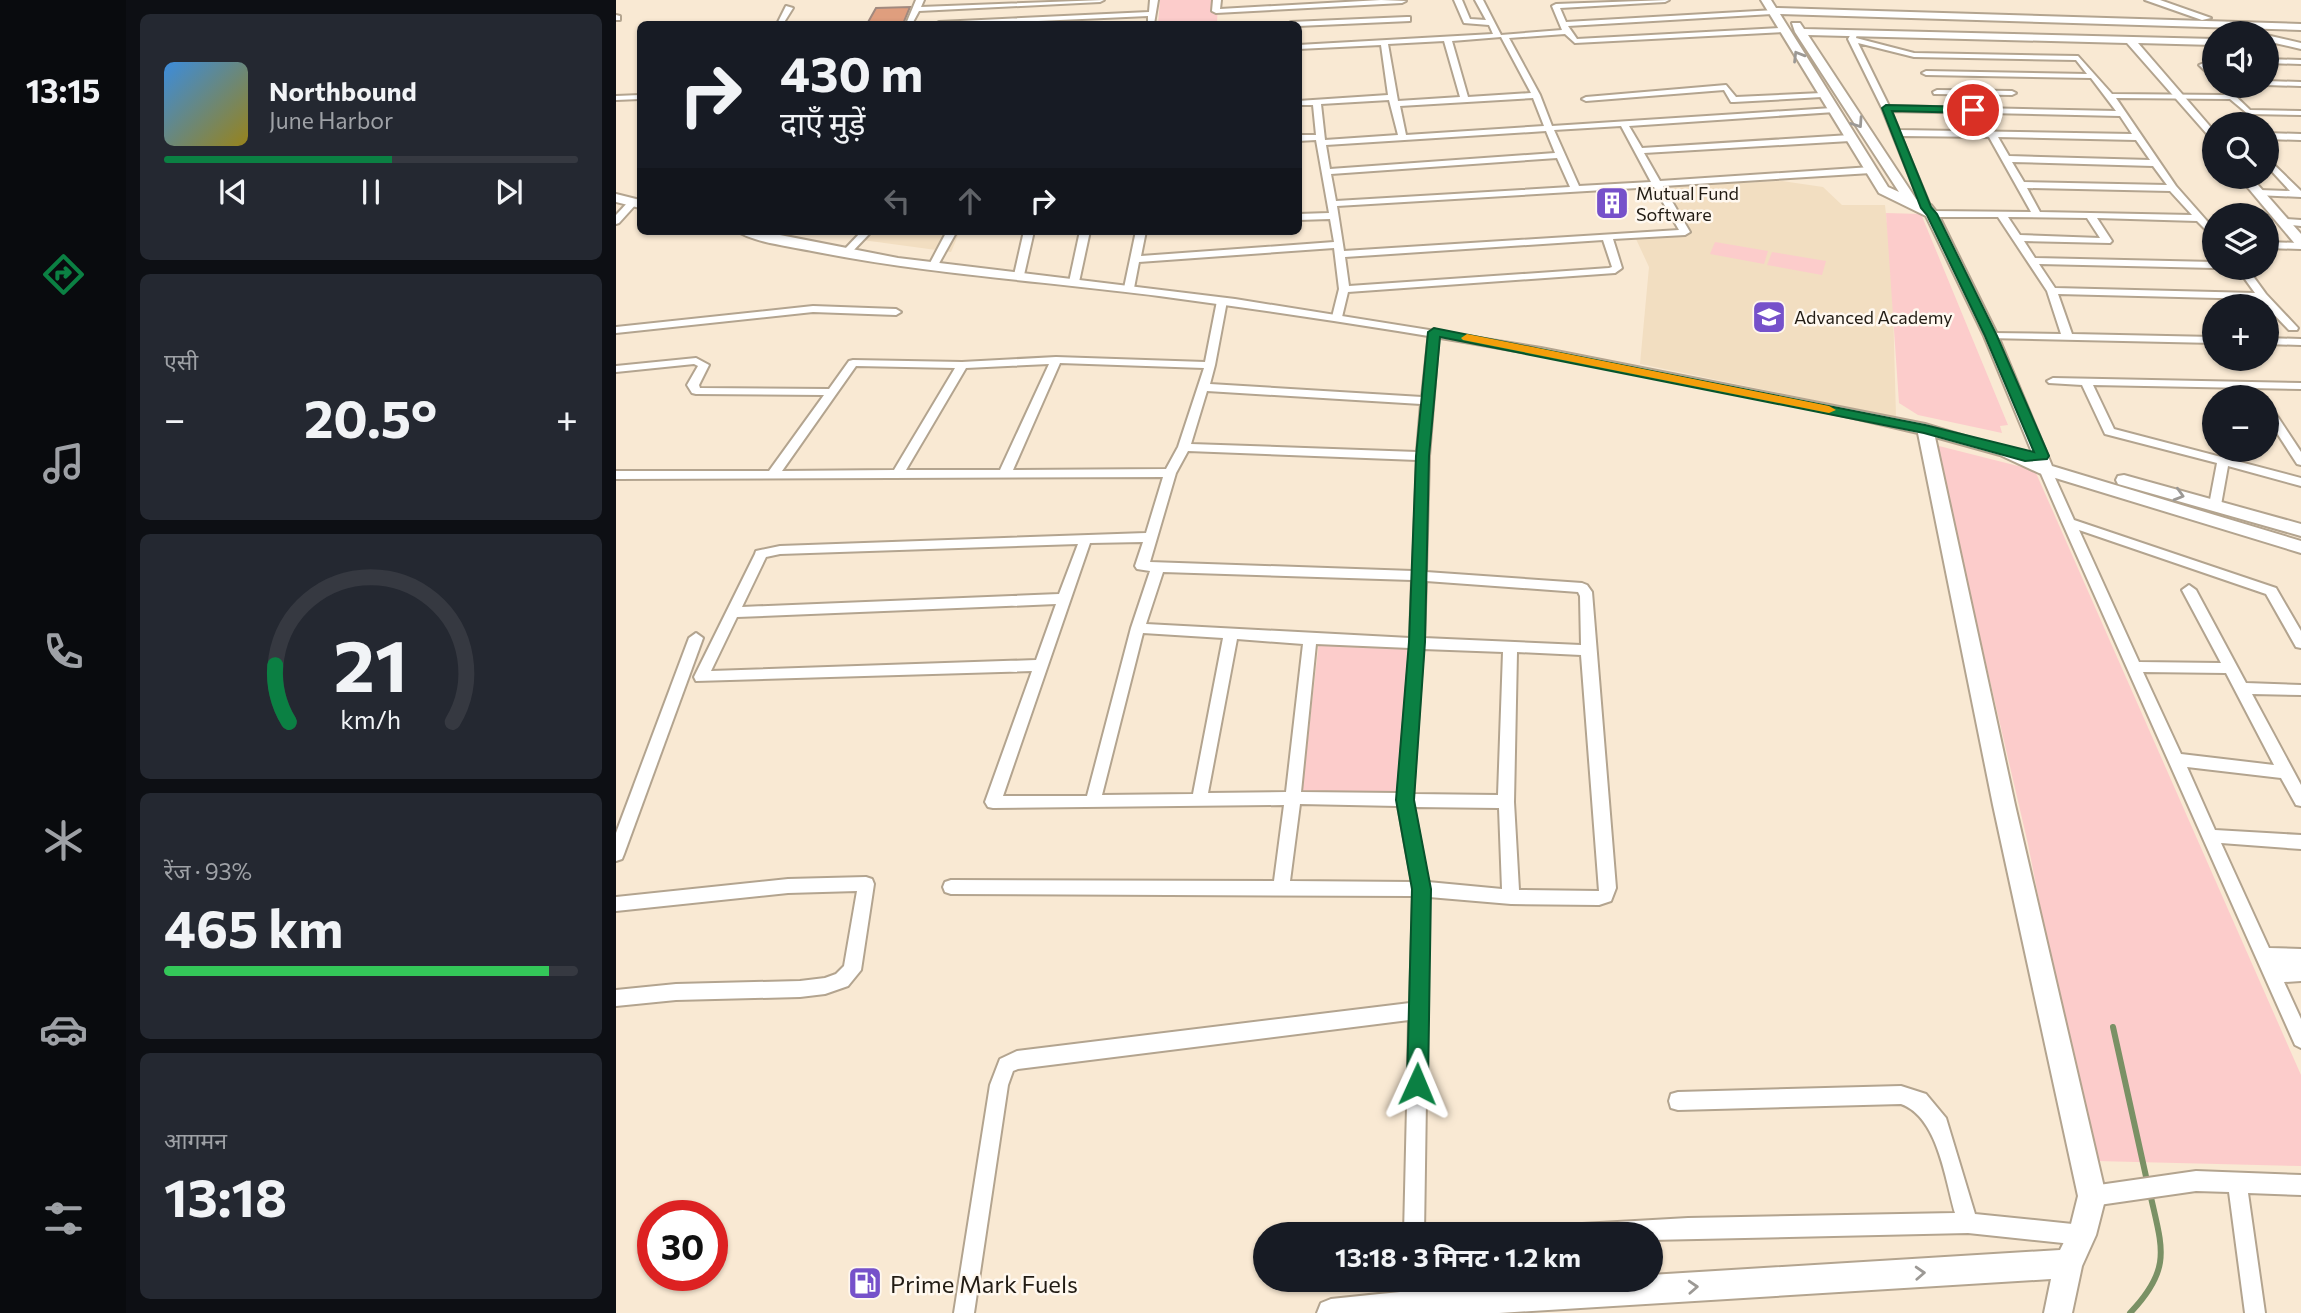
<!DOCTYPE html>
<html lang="hi">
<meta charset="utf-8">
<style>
body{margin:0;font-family:Commissioner,"Noto Sans Devanagari",sans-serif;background:#242831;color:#f1f3f6;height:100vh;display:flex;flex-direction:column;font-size:26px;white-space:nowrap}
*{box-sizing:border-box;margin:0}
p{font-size:23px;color:#9ea1a6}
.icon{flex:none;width:38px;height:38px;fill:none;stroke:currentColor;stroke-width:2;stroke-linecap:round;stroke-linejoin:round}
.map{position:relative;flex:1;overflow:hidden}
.details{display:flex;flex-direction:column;gap:14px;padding:14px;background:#0d0f14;width:490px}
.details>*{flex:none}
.guide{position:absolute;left:21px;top:21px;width:665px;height:214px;border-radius:10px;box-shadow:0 2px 5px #0004;background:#171b24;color:#f1f3f6;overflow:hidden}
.tools{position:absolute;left:1586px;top:21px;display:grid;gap:14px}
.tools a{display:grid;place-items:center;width:77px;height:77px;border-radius:50%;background:#171b24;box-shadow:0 2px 5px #0004;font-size:35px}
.speed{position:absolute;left:21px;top:1200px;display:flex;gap:14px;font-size:35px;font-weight:700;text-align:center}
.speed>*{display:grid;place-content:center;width:91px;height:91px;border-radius:50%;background:#171b24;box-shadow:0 2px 5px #0004;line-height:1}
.speed .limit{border:10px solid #d22;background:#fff;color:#111}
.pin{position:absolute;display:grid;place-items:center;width:60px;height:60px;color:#fff;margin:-30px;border:4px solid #fff;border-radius:50%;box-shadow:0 2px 7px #0007}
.me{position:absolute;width:77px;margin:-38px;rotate:1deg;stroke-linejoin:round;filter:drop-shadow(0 0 5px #0008)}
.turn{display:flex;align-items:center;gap:24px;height:147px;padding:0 28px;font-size:32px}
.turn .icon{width:91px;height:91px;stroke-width:2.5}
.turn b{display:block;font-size:49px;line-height:60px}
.lanes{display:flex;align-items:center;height:66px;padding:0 28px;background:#0003;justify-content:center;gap:35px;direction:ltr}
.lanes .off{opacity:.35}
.big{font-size:52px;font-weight:700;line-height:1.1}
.details .tile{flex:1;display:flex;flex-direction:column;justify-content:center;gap:10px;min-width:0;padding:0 24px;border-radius:10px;background:#242831}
.details .dial{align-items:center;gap:0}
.dial svg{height:182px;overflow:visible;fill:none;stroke:#363941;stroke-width:7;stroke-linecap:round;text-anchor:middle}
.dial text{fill:#f1f3f6;stroke:none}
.song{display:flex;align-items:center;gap:21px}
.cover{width:84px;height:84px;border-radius:10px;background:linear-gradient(135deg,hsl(210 70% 55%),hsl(50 70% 35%))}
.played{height:7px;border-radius:4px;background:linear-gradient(90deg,#0b8043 55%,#363941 55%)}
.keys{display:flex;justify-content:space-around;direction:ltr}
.heat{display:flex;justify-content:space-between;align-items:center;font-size:38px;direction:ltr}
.charge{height:10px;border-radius:5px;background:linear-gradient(90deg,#34c759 93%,#363941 0)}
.trip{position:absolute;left:637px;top:1222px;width:410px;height:70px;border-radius:35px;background:#171b24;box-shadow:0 2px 5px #0004;font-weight:700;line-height:70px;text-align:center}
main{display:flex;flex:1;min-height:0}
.dock{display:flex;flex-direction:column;width:126px;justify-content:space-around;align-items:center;background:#090b0e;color:#9ea1a6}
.dock .icon{width:49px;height:49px}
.dock .active{color:#0b8043}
.dock b{font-size:32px;color:#f1f3f6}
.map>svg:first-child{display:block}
.built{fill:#f2dec1}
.green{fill:#fccccb}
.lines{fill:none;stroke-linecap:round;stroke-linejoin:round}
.stream{stroke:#7a9165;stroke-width:6}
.building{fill:#df9e7e;stroke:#a1897e;stroke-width:2}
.street-casing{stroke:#b3a48f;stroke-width:4}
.secondary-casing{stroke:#b3a48f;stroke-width:4}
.street{fill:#fff;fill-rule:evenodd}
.secondary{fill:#fff;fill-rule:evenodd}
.oneway{stroke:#9c9995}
.route{fill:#0b8043;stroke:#07532c;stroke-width:2}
.slow{fill:#f59e0b}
.labels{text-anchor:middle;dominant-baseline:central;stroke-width:5;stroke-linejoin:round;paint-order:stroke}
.far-poi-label{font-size:18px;fill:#221c14;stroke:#fff8ef;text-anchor:start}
.near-poi-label{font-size:24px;fill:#221c14;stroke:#fff8ef;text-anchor:start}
</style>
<main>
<nav class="dock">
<b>13:15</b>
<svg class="icon active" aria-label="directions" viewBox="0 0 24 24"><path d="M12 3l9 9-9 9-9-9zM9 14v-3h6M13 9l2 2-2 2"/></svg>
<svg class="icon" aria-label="music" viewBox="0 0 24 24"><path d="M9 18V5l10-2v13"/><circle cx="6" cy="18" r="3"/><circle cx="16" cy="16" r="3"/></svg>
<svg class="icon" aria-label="phone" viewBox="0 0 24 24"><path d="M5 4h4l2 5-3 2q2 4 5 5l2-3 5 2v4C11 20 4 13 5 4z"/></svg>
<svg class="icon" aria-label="climate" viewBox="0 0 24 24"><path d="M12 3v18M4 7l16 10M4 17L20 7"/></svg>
<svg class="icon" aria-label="car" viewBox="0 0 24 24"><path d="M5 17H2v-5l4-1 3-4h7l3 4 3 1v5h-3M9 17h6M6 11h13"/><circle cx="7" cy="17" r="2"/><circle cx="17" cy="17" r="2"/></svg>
<svg class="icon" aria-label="filters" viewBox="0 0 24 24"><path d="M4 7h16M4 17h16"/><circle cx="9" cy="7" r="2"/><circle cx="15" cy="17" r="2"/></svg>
</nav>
<section class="details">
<div class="tile">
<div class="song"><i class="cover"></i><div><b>Northbound</b><p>June Harbor</p></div></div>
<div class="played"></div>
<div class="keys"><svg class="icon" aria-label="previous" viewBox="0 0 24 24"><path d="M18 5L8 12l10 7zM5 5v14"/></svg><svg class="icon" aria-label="pause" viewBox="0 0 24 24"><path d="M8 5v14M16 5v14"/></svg><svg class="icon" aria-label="next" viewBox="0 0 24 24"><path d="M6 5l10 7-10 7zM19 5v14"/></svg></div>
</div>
<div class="tile"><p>एसी</p>
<div class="heat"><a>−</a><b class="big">20.5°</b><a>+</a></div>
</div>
<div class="tile dial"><svg viewBox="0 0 100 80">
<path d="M14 69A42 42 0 1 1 86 69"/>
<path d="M14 69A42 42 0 0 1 8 44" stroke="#0b8043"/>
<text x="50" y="56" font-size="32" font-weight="700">21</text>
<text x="50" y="72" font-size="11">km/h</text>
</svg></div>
<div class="tile"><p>रेंज · 93%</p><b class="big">465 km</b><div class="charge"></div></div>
<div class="tile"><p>आगमन</p><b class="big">13:18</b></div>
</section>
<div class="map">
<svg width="1685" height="1313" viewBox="0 0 1685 1313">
<rect width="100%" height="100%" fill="#f9e9d3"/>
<!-- built -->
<g class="built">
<polygon points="1166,181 1207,187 1226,205 1269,205 1276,270 1280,417 1024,364 1033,267 1020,239 1069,234 1044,187"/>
<polygon points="245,231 344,231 335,252 239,239"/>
</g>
<!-- green -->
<g class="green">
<polygon points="544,0 602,0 601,24 542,24"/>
<polygon points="1270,213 1305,214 1392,425 1384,426 1386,433 1302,415 1283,403"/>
<polygon points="1099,242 1152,251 1148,264 1094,254"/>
<polygon points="1156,252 1210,261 1206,275 1151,265"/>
<polygon points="1319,445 1414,469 1420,473 1685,1075 1685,1166 1480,1161 1460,1089 1412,844"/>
<polygon points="703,641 806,644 795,792 686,791"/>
</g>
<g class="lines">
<!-- stream -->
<g class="stream">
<polyline points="1497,1027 1531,1181"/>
<path d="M 1514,1313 C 1557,1268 1546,1248 1534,1193"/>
</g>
</g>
<!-- building -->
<g class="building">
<polygon points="294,7 287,24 251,24 260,8"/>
<polygon points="1003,192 1011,208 986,213 981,193"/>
</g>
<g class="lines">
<!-- street casing -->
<g class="street-casing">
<g id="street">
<polygon points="300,0 308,0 305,7 488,0 484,2 303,11 296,24 290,24"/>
<polygon points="534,0 542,0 538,24 532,24 532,16 359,24 319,24 323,22 533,12"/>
<polygon points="597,0 605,0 604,9 765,0 790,1 786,3 600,13 596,11"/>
<path d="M 838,0 L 846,0 L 854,19 L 870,20 L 859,0 L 867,0 L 885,35 L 946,30 L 936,6 L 940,4 L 1053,0 L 1049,2 L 944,8 L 950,22 L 1159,10 L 1156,14 L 952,26 L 961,39 L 1166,28 L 1170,30 L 1169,32 L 959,43 L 949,34 L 893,38 L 924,95 L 936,126 L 1216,108 L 1219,108 L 1219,112 L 1013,126 L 1026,148 L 1234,135 L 1238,138 L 1234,141 L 1028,153 L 1044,181 L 1255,167 L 1259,170 L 1255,173 L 1047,186 L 1074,232 L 1069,235 L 997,239 L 1006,268 L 999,273 L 732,292 L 726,317 L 721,320 L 716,317 L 723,289 L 718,248 L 523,262 L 518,288 L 509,290 L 508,288 L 520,231 L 530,231 L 525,256 L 718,242 L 714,219 L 682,220 L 682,214 L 713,213 L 700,140 L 682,141 L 682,135 L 700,135 L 697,105 L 682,105 L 682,101 L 772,95 L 765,45 L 682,49 L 682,45 L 877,34 L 873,25 L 848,23 ZM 885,37 L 915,93 L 852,97 L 836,41 ZM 828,41 L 844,97 L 782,101 L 772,44 ZM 917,98 L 928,126 L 790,135 L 784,106 ZM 773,100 L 782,135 L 709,140 L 705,104 ZM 1005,126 L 1035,182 L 963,186 L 938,130 ZM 930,131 L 939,153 L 714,169 L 710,145 ZM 941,158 L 954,187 L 720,201 L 715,174 ZM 1038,187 L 1063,230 L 728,251 L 721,206 ZM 987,240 L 996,267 L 993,268 L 733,286 L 729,257 Z"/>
<polygon points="170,6 177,8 167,24 161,24"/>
<polygon points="0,15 4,16 4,20 0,20"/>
<polygon points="791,17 794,17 794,21 682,26 671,24 675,22"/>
<path d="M 1235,34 L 1241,34 L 1240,38 L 1298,53 L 1462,56 L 1496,94 L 1609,95 L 1601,86 L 1609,86 L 1634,110 L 1685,111 L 1685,115 L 1632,114 L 1614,99 L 1500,98 L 1560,186 L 1598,229 L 1598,238 L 1581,221 L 1481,218 L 1496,241 L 1494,243 L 1408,241 L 1419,258 L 1598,262 L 1599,268 L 1423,264 L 1439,288 L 1639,293 L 1621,268 L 1631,268 L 1650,294 L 1682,328 L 1681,330 L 1673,330 L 1643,299 L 1442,294 L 1456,334 L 1598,337 L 1598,343 L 1371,338 L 1371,334 L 1375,333 L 1445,334 L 1431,291 L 1382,217 L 1316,217 L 1311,214 L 1316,211 L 1415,212 L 1373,137 L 1285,136 L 1315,208 L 1307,210 L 1266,108 L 1232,39 ZM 1242,43 L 1298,57 L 1460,60 L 1471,74 L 1310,71 L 1306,73 L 1310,75 L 1475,78 L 1500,111 L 1273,106 ZM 1275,111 L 1504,116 L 1516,134 L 1283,130 ZM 1382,137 L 1520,140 L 1534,160 L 1393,156 ZM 1396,162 L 1537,166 L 1551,185 L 1408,182 ZM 1411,188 L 1554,191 L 1576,215 L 1424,212 ZM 1392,217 L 1471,218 L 1484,238 L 1404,235 Z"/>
<polygon points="1598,59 1598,64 1592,66 1598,72 1598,79 1583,65"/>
<polygon points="1650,59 1685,60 1685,64 1650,63"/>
<polygon points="1650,81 1685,82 1685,86 1650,85"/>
<polygon points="1110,85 1120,97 1206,93 1210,95 1206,97 1118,102 1115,102 1108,90 970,101 966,99 970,97"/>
<polygon points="1321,90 1396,91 1400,93 1396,95 1318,94 1317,92"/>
<polygon points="24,95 24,99 0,100 0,96"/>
<polygon points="1650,133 1685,134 1685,140 1650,139"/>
<polygon points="1650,157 1685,191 1685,197 1640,195 1640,191 1643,190 1674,191 1650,165"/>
<polygon points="14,200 22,202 3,223 0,224 0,215"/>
<polygon points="1668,219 1685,220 1685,226 1665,224 1663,222"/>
<polygon points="246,231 256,231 234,254 228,254 228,250"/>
<polygon points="331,231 341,231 321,267 315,267 313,265"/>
<polygon points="408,231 418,231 408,275 403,278 398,275"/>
<polygon points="464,231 474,231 463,282 458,285 453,282"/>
<polygon points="1650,242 1685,243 1685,249 1650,248"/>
<path d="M 606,298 L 611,301 L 599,365 L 594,384 L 806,397 L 813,332 L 818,329 L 823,332 L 813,456 L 810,572 L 966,583 L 971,585 L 976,592 L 1000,888 L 995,901 L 983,905 L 895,904 L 813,897 L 808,1234 L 788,1234 L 793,1020 L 402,1069 L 397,1071 L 392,1085 L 358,1313 L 338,1313 L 374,1085 L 384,1059 L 401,1051 L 794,1003 L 797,896 L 335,894 L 329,892 L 327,887 L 329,882 L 335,880 L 658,881 L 668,805 L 377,808 L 372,807 L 369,802 L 416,671 L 80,681 L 78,677 L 139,554 L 140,551 L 164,546 L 530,533 L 547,477 L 0,479 L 0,471 L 153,471 L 208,395 L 80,394 L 76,393 L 71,385 L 82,366 L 78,364 L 0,372 L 0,366 L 80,358 L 93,365 L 83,385 L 84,388 L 213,389 L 233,361 L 237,360 L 346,362 L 440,357 L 589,362 L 601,301 ZM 444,363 L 588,368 L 562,447 L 550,469 L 397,470 ZM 433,364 L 384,470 L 290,470 L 350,368 ZM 240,366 L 339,368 L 278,470 L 166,471 ZM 591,391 L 805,404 L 801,452 L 575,444 ZM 572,451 L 801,460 L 797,571 L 534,562 L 560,473 ZM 527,542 L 519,566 L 521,569 L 534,571 L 515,628 L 471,796 L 387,796 L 474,543 ZM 462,544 L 443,594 L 126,607 L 150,557 L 164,554 ZM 547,572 L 796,580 L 794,638 L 530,624 ZM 810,581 L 962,592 L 964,596 L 965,645 L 808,638 ZM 440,604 L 420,660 L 95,671 L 121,617 ZM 527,633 L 607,638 L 577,794 L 486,795 ZM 621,639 L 687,644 L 670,792 L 592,793 ZM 700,644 L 794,648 L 782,793 L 685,792 ZM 807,649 L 887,652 L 882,795 L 797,794 ZM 901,652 L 965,655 L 983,891 L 903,890 L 898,802 ZM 684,804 L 782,806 L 796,882 L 674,881 ZM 798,807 L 883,808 L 886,889 L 812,882 Z"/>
<polygon points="197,306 280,309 285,312 280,315 197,312 0,333 0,327"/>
<polygon points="1650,338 1685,339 1685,345 1650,344"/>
<polygon points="1437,378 1685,383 1685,389 1477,385 1498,429 1685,478 1685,486 1612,466 1605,505 1599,509 1595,508 1593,505 1601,463 1489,434 1466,385 1433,383 1431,381"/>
<polygon points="1650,404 1654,405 1685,452 1685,465 1681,464 1650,416"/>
<path d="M 1429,465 L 1435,469 L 1458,520 L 1660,588 L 1685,631 L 1685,648 L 1680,647 L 1650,594 L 1463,530 L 1523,662 L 1605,663 L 1566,590 L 1573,585 L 1580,590 L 1630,683 L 1685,685 L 1685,695 L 1636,694 L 1685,785 L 1685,806 L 1680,805 L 1665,778 L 1571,767 L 1599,830 L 1685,835 L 1685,849 L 1605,843 L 1653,948 L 1685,949 L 1685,965 L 1660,964 L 1685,965 L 1685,981 L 1668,982 L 1685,1019 L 1685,1048 L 1679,1045 L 1446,522 L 1423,469 ZM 1527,672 L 1610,673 L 1658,765 L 1565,754 Z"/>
<polygon points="80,633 87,638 8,854 6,859 0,861 0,833 73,638"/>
<polygon points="250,877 256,879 258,884 245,970 232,986 209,994 184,997 60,1000 0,1006 0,990 60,984 184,981 209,978 220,974 228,966 241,891 172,893 0,911 0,897 172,879"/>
<path d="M 1285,1086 L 1310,1094 L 1330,1118 L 1359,1214 L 1466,1225 L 1473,1228 L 1476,1235 L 1473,1242 L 1466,1245 L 1352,1233 L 1034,1240 L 1034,1234 L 956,1234 L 959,1227 L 966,1224 L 1072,1218 L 1339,1213 C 1329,1179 1322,1117 1285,1104 L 1062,1110 L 1055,1108 L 1053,1101 L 1055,1094 L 1062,1092 Z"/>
<polygon points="1580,1171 1685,1175 1685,1195 1632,1193 1649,1313 1629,1313 1613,1192 1580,1191 1476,1206 1469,1203 1466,1196 1469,1189 1476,1186"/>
<polygon points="787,1279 807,1279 807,1304 804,1311 790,1311 787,1304"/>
</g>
</g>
<!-- secondary casing -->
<g class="secondary-casing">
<g id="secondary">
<path d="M 1145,0 L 1155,0 L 1160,8 L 1685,24 L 1685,30 L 1164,14 L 1272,187 L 1283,192 L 1179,32 L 1176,23 L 1184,23 L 1188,29 L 1598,39 L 1598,45 L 1522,43 L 1598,131 L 1598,142 L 1511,43 L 1192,35 L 1300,199 L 1315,205 L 1322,214 L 1382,336 L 1436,466 L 1685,541 L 1685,553 L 1423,473 L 1384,455 L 1319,437 L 1399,805 L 1490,1196 L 1480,1235 L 1466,1266 L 1456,1313 L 1428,1313 L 1435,1279 L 883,1313 L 701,1313 L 705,1303 L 715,1299 C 821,1287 928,1279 1034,1279 L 1034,1275 L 1444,1250 L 1453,1232 L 1462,1196 L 1377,805 L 1302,433 C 1053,374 796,330 543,296 C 427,281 311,274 196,251 C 177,247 136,242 121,231 L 144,231 L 282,258 L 619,299 L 925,348 L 1309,424 L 1418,457 L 1368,336 L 1310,216 L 1263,193 Z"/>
<polygon points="1529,0 1544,0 1595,18 1586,20"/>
<polygon points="1650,35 1685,43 1685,49 1650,41"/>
<polygon points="1623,177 1635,177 1685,234 1685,246 1680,245"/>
<polygon points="0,194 24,200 24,208 0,202"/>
<polygon points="1508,475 1685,524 1685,536 1502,484 1500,480 1502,476"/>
</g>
</g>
<!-- street -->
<use href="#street" class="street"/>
<!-- secondary -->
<use href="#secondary" class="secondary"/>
</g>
<!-- one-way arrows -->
<defs><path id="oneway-chevron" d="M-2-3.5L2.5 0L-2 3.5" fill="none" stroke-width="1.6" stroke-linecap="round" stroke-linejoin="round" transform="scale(1.75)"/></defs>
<g class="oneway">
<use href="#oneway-chevron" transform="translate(1182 56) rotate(-121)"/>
<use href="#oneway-chevron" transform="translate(1242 123) rotate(56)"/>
<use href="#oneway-chevron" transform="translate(1563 495) rotate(16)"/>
<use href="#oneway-chevron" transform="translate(1304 1273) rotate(-3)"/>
<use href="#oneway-chevron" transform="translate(1077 1287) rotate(-3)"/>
</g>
<!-- route -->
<polygon class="route" points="1270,105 1357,107 1362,110 1357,113 1276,111 1315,207 1321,214 1381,336 1433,456 1431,459 1409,461 1308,433 824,337 813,456 809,642 798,800 815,889 812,1084 809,1092 801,1095 794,1092 791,1084 796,889 780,800 793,642 800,456 812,332 818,328 1309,425 1418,452 1369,336 1311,215 1305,208 1266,108"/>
<!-- slow -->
<polygon class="slow" points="851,334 1213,406 1220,410 1213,413 847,340 845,338"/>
<!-- icons -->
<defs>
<g id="building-square" transform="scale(1.75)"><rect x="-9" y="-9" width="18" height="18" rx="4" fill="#7651ca" stroke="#fff8ef"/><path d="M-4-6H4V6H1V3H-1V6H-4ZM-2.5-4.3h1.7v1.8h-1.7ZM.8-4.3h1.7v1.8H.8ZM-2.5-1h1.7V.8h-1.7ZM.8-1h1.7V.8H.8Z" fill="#fff"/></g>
<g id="university-square" transform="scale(1.75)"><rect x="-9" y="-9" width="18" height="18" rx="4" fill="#7651ca" stroke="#fff8ef"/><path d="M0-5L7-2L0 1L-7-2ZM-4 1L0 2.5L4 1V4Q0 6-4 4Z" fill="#fff"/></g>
<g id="fuel-square" transform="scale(1.75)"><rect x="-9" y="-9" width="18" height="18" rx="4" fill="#7651ca" stroke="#fff8ef"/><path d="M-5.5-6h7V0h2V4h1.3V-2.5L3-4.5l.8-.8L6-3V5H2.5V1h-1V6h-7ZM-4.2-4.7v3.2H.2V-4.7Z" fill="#fff"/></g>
</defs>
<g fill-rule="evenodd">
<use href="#building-square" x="996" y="203"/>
<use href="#university-square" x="1153" y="317"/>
<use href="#fuel-square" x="249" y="1283"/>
</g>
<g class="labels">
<!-- far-poi labels -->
<g class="far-poi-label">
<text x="1020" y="193">Mutual Fund<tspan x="1020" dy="21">Software</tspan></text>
<text x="1178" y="317">Advanced Academy</text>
</g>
<!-- near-poi labels -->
<g class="near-poi-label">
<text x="274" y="1283">Prime Mark Fuels</text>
</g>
</g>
</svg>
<div class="tools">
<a><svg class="icon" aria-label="sound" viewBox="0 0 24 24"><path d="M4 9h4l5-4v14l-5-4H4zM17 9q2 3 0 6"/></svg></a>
<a><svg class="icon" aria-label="search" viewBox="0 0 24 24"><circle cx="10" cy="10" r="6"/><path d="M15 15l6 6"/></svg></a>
<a><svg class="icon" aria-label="layers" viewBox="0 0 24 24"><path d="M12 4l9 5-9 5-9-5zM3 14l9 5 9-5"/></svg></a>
<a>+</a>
<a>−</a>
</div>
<div class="speed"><div class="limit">30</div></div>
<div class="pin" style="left:1357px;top:110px;background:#d93025"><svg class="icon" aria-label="arrive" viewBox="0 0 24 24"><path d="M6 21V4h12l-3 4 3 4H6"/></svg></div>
<svg class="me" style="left:801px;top:1084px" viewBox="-20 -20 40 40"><path d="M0-17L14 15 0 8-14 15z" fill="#0b8043" stroke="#fff" stroke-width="4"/></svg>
<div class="trip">13:18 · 3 मिनट · 1.2 km</div>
<div class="guide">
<div class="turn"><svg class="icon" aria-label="right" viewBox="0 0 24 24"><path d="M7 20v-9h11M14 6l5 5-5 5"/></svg><div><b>430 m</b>दाएँ मुड़ें</div></div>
<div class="lanes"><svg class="icon off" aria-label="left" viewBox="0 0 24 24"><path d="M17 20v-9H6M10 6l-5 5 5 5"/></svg><svg class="icon off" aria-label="ahead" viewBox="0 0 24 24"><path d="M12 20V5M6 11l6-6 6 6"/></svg><svg class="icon" aria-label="right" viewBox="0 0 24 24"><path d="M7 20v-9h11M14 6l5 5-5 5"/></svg></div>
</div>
</div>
</main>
